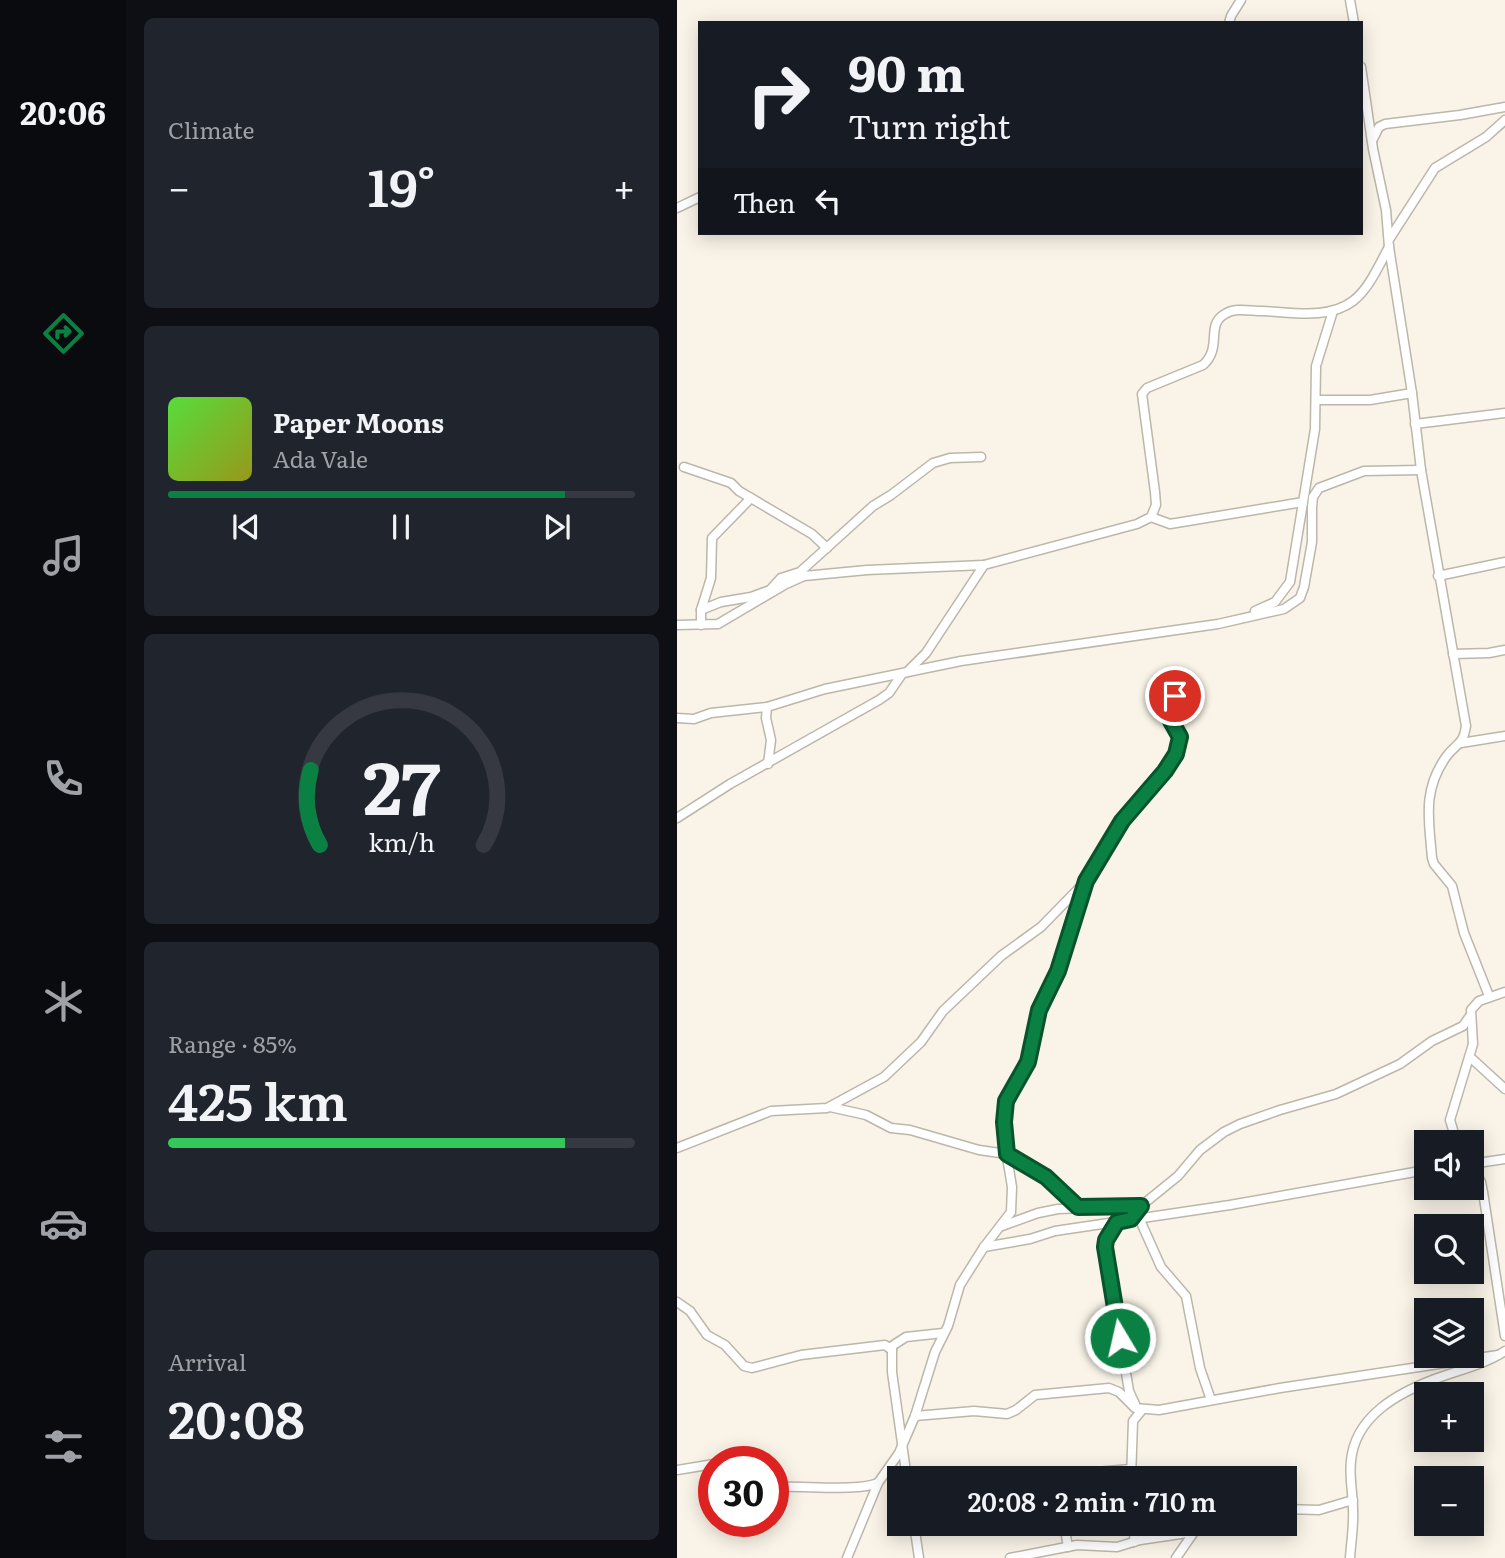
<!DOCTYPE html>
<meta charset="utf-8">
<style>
body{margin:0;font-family:Literata,serif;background:#20242c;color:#f1f3f6;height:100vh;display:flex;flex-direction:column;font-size:26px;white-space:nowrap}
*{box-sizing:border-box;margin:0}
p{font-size:23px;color:#9ea1a6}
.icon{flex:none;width:38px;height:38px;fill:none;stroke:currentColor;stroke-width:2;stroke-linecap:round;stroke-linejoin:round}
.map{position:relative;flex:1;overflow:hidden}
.panel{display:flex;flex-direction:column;gap:18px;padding:18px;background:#0d0f14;width:551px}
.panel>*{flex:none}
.guide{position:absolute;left:21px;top:21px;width:665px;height:214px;border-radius:0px;box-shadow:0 4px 18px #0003;background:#171b24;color:#f1f3f6;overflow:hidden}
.controls{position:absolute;left:737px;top:1130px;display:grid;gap:14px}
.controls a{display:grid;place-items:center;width:70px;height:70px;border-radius:0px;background:#171b24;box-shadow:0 4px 18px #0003;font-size:35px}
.speed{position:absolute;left:21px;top:1446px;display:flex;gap:14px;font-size:35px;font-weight:700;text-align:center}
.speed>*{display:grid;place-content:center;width:91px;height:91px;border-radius:50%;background:#171b24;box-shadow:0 4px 18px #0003;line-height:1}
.speed .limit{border:10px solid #d22;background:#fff;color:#111}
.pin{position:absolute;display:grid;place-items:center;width:60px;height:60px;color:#fff;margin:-30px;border:4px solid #fff;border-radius:50%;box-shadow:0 2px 7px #0007}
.me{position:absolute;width:77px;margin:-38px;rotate:351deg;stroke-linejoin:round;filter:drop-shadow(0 0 5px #0008)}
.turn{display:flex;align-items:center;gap:24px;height:147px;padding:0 35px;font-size:32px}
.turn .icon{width:91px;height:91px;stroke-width:2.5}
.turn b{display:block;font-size:49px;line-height:60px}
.then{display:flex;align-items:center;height:66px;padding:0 35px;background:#0003;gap:14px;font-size:26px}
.big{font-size:52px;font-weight:600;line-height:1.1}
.panel .tile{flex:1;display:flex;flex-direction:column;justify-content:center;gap:10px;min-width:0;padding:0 24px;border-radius:10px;background:#20242c}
.panel .dial{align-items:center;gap:0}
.dial svg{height:182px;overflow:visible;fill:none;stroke:#363941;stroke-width:7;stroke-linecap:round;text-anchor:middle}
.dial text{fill:#f1f3f6;stroke:none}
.song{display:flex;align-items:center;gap:21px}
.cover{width:84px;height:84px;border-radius:10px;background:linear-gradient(135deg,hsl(110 70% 55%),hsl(60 70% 35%))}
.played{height:7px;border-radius:4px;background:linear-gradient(90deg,#0b8043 85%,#363941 85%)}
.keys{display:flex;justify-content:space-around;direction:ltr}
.heat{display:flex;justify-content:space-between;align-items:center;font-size:38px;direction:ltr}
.charge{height:10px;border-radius:5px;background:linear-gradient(90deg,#34c759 85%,#363941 0)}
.trip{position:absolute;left:210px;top:1466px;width:410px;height:70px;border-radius:0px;background:#171b24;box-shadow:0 4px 18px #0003;font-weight:600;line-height:70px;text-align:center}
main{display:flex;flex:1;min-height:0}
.tabs{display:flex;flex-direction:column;width:126px;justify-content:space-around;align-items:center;background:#090b0e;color:#9ea1a6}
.tabs .icon{width:49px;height:49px}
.tabs .on{color:#0b8043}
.tabs b{font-size:32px;color:#f1f3f6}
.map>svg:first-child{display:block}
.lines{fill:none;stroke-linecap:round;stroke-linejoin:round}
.street-casing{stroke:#bcb6ab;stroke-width:11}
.street{stroke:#fff;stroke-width:8}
.route-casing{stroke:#07532c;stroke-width:18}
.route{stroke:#0b8043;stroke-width:12}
</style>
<main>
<nav class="tabs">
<b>20:06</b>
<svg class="icon on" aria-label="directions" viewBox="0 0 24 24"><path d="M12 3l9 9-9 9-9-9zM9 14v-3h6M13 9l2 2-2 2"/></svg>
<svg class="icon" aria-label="music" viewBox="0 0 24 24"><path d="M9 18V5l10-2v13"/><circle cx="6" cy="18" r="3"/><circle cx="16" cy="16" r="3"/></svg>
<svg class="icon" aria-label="phone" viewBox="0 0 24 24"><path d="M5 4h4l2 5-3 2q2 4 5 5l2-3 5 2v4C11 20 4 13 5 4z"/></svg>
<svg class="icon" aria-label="climate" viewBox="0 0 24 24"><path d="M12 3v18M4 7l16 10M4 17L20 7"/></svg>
<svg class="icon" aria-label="car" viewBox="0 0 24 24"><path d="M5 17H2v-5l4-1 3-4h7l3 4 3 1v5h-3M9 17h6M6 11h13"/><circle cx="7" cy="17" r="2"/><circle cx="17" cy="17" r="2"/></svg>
<svg class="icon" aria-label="filters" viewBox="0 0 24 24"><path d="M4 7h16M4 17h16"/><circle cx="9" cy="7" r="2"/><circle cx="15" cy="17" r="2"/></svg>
</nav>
<section class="panel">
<div class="tile"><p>Climate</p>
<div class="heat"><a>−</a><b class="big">19°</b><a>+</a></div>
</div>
<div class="tile">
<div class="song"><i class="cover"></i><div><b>Paper Moons</b><p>Ada Vale</p></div></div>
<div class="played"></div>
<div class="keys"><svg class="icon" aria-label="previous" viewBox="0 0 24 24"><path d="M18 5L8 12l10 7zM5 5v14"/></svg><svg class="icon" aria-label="pause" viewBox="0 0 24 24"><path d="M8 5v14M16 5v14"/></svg><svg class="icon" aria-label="next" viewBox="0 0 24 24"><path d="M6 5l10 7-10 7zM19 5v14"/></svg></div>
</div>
<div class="tile dial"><svg viewBox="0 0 100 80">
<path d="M14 69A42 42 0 1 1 86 69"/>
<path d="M14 69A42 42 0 0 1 10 36" stroke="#0b8043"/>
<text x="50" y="56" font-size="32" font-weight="700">27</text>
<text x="50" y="72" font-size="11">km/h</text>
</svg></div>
<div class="tile"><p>Range · 85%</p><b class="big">425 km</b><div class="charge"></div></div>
<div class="tile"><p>Arrival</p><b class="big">20:08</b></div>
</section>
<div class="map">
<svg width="828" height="1558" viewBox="0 0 828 1558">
<rect width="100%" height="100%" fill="#faf4e8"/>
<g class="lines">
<!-- street casing -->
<g class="street-casing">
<g id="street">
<polyline points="673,0 677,23"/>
<polyline points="552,23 554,16 564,0"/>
<path d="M 684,67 L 696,149 L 709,210 L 712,247 L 735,393 L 744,470 L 789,726 C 786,746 779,743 769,757 C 745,791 752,820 755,858 L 757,864 L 775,886 L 787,933 L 812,996"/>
<polyline points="695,141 702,127 708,124 783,115 828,107"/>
<polyline points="0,208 23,197"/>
<polyline points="713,238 758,168 809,137 828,120"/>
<polyline points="640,400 693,400 735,393"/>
<polyline points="738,424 828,413"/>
<polyline points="7,467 54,483 62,491 135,534 150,548"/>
<polyline points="474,517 493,524 626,502"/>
<polyline points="761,576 828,562"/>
<polyline points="24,610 44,602 74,597 93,590 104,578 123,572 196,506 214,495 256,463 273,458 304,457"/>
<polyline points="578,611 598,602 613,582 638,429 639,366 656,311"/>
<polyline points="0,625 41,624 109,584 127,576 190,570 307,565"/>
<polyline points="24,625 24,610 34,578 35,538 74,498"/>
<polyline points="776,654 812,653 828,650"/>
<path d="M 230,672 L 249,653 L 307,565 L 460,524 L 474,517 L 479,505 L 478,492 L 465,394 L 470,388 L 526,365 C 546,347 528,325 548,314 C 558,307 573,311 585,311 C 614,312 651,320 676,301 C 692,289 702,265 712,247"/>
<polyline points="90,707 89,718 94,740 91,764"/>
<polyline points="0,718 17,719 34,713 90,707 148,689 284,661 541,624 607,609 623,598 627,587 635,542 635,507 636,497 642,488 687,471 744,470"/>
<polyline points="784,743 828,736"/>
<polyline points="0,818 53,784 202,700 212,693 225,674"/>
<polyline points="793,1057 828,1089"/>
<polyline points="153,1107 189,1115 214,1128 233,1130 302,1150 330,1154 369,1177 401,1207"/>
<polyline points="780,1143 773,1120 796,1044 794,1010 802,1001 828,992"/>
<polyline points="0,1148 94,1111 150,1108 207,1077 244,1042 266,1011 324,956 364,927 407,883"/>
<polyline points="794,1164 828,1159"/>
<polyline points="794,1165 804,1182 806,1192 828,1336"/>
<polyline points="462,1218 484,1267 509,1296 523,1368 534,1400"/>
<polyline points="454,1219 464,1206 501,1176 523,1150 547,1132 563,1124 603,1110 659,1094 723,1064 755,1041 786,1026 793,1016"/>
<polyline points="440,1222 429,1240 428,1247 452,1391 458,1404"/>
<polyline points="325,1226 361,1213 381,1209 464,1206"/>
<polyline points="307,1247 353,1239 378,1231 553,1205 749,1170"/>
<polyline points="0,1302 13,1311 30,1335 48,1345 67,1366 75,1368 124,1355 208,1345 215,1350"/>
<polyline points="238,1416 297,1411 330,1414 339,1410 358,1395 432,1388 442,1392 458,1408 482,1410 603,1388 821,1355"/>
<polyline points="0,1470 37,1464"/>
<polyline points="230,1479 215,1372 215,1346 229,1337 266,1333"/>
<polyline points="400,1479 419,1472 454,1469"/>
<polyline points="454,1479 456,1421 465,1410"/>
<path d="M 96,1487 C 124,1485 180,1492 201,1483"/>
<polyline points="607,1509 642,1510 676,1500"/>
<polyline points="237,1524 242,1558"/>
<polyline points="387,1524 391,1547"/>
<polyline points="457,1542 458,1524"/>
<polyline points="170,1558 201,1483 222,1453 238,1416 258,1352 271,1326 283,1285 307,1247 334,1212 335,1187 329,1151 327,1122 329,1101 350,1062 362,1010 381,971 409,881 445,821 488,771 499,754 503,737 494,721 494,702 512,679"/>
<polyline points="333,1558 400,1545 440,1547 463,1540 517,1532"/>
<polyline points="499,1558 517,1532 532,1524"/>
<path d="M 673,1558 C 674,1542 677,1526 676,1509 C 676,1493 672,1477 674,1461 C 678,1416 721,1393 758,1379 C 781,1370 807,1365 828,1351"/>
</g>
</g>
<!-- street -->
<use href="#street" class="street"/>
</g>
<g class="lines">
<!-- route casing -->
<g class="route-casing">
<polyline id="route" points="443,1338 428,1247 429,1240 440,1222 454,1219 464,1206 401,1207 369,1177 330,1154 327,1122 329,1101 351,1062 362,1010 381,971 409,881 445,821 488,771 499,754 503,737 494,721 493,710 498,696"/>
</g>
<!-- route -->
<use href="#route" class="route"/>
</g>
</svg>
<div class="controls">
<a><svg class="icon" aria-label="sound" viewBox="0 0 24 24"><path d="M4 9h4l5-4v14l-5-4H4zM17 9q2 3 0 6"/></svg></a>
<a><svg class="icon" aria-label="search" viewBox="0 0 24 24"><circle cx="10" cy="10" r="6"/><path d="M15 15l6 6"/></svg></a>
<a><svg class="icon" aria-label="layers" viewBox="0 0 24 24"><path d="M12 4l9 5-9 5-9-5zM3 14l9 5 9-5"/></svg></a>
<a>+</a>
<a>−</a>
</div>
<div class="speed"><div class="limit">30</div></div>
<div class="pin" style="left:498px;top:696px;background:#d93025"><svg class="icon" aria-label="arrive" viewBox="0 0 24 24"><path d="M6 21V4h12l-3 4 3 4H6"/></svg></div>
<svg class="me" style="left:443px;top:1338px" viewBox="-20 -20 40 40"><circle r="17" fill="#0b8043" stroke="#fff" stroke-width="3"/><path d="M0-11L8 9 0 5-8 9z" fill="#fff"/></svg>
<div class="trip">20:08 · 2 min · 710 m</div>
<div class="guide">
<div class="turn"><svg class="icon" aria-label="right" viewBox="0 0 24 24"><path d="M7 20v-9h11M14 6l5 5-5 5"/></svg><div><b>90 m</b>Turn right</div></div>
<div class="then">Then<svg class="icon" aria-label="left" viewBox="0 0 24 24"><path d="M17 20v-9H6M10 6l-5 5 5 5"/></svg></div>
</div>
</div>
</main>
